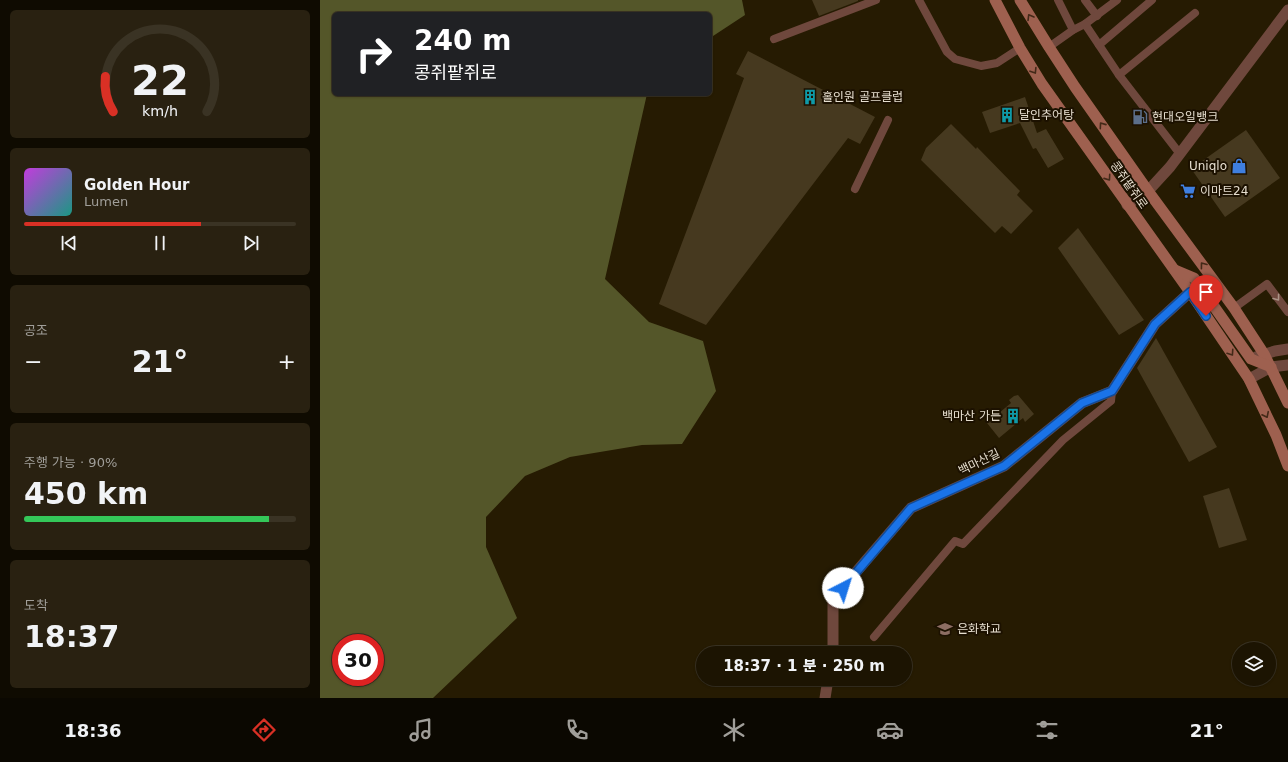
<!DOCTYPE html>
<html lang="ko">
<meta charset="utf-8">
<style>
body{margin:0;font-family:"DejaVu Sans","Noto Sans KR",sans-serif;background:#292111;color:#f1f3f6;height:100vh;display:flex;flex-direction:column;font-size:15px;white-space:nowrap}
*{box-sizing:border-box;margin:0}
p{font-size:13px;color:#a09e99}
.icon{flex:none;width:22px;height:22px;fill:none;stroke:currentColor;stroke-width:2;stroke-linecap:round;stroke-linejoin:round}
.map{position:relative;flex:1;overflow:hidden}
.details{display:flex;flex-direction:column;gap:10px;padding:10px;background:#0f0b01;width:320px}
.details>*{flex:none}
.hud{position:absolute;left:12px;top:12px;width:380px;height:84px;border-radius:6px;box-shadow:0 1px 3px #0004,0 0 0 1px #3a3324;background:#202124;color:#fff;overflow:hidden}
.fabs{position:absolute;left:912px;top:642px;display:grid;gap:8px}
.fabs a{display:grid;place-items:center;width:44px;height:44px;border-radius:50%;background:#1c1402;box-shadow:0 1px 3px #0004,0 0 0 1px #3a3324;font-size:20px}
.speed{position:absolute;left:12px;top:634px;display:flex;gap:8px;font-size:20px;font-weight:700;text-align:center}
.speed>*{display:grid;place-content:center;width:52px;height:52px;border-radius:50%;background:#1c1402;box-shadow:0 1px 3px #0004,0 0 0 1px #3a3324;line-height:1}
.speed .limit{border:6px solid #d22;background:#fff;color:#111}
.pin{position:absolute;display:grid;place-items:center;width:34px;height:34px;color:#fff;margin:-41px -17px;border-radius:50% 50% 50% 0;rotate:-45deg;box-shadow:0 0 4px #0007}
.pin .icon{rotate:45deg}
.me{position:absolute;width:44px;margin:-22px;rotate:40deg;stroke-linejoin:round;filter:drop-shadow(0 0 3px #0008)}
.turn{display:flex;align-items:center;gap:14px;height:84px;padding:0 16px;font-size:18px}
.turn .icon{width:52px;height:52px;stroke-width:2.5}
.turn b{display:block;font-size:28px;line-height:34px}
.big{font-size:30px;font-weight:800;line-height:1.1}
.details .tile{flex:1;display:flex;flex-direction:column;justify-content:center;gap:6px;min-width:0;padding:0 14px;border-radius:6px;background:#292111}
.details .dial{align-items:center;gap:0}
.dial svg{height:104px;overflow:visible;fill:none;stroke:#3a3324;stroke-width:7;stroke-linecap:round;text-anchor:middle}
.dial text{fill:#f1f3f6;stroke:none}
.song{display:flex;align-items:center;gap:12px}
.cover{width:48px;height:48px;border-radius:6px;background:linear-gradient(135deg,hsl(290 70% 55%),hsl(170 70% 35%))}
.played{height:4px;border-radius:2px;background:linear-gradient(90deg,#d93025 65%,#3a3324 65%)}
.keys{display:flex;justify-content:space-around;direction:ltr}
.heat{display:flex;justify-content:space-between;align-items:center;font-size:22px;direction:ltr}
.charge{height:6px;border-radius:3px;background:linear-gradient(90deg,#34c759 90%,#3a3324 0)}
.trip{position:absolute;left:376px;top:646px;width:216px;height:40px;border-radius:20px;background:#1c1402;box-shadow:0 1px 3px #0004,0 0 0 1px #3a3324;font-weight:800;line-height:40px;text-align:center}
.tab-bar{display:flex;height:64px;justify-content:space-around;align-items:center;background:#0b0801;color:#a09e99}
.tab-bar .icon{width:28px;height:28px}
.tab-bar .selected{color:#d93025}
.tab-bar b{font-size:18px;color:#f1f3f6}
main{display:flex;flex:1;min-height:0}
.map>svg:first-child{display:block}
.forest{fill:#545629;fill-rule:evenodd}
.building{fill:#46391f}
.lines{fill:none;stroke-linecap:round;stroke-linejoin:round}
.service{stroke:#6f483d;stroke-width:8}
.minor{stroke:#6f483d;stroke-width:11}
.tertiary{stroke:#6f483d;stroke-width:11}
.secondary{stroke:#9e604f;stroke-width:11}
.oneway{stroke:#432918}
.oneway2{stroke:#aa9386}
.route-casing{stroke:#114b97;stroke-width:10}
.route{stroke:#1a73e8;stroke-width:7}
.labels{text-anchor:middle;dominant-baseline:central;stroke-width:4;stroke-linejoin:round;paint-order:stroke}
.poi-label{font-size:12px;fill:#e6decf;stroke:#1c1100;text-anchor:start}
.street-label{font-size:12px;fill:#e6decf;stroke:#1c1100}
</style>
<main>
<section class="details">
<div class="tile dial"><svg viewBox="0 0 100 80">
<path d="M14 69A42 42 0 1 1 86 69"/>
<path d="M14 69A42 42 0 0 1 8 42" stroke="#d93025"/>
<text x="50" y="56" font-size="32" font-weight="700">22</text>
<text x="50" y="72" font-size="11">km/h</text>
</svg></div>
<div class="tile">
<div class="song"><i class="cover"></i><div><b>Golden Hour</b><p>Lumen</p></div></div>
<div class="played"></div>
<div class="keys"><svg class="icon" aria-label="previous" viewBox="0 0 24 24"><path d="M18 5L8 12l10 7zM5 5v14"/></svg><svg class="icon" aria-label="pause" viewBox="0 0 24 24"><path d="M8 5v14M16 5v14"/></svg><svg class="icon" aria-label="next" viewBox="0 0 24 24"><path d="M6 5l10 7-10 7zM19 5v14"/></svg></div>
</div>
<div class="tile"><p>공조</p>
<div class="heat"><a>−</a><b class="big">21°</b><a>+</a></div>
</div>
<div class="tile"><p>주행 가능 · 90%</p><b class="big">450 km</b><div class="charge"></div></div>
<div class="tile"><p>도착</p><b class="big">18:37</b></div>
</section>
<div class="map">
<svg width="968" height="698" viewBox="0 0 968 698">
<rect width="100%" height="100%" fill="#261b02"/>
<!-- forest -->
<path class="forest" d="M 0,0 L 422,0 L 425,15 L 390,38 L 390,14 L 14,14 L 14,94 L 327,94 L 285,279 L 329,322 L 383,341 L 396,391 L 362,444 L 322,445 L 250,457 L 205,476 L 166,517 L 166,547 L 197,618 L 113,698 L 0,698 ZM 21,643 L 55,643 L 55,677 L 21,677 Z"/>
<!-- building -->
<g class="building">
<polygon points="492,0 538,0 538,1 499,16"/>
<polygon points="428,51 555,117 540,144 528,138 386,325 339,304 424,78 416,74"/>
<polygon points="705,97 717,133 726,129 744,159 728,168 716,148 713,149 700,123 670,133 662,112"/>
<polygon points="631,124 656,149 657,147 700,191 697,195 713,211 691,234 682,226 675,233 601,160 606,148"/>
<polygon points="926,130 960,178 905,217 872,170 875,166"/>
<polygon points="758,228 824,320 799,335 738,248"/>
<polygon points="836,338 897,447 869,462 817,368"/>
<polygon points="698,395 714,414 705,422 703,418 679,438 667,423 691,403 689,400 694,396"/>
<polygon points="909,488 927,540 899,548 883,496"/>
</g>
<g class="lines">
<!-- service -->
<g class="service">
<polyline points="599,0 627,52 635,59 661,66 677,63 700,48"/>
<polyline points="738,0 753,30"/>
<polyline points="765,0 777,16"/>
<polyline points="765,24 797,0"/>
<polyline points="454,39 556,0"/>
<polyline points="779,45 832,0"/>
<polyline points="729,47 753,30 765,24 799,75 860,154"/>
<polyline points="799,75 875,13"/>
<polyline points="535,189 568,120"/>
<polyline points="914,308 947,284 968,312"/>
<polyline points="554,637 635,541 643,544 743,440 791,401 792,391"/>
</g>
<!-- minor -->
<g class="minor">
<polyline points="807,205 828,191 850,167 968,10"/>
<polyline points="513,653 513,599 591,508 684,466 762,403 792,391 835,324 870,292"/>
<polyline points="505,698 508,679"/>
</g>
<!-- tertiary -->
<g class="tertiary">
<polyline points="936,357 955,351 968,349"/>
<polyline points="929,379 951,367 968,365"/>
</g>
<!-- secondary -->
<g class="secondary">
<polyline points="675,0 700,48 722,84 870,292 929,379 956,435 968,466"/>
<polyline points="700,0 729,47 755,87 828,191 914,308 944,354 968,403"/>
<polyline points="855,270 874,278 931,359 951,367"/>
</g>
</g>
<!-- one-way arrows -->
<defs><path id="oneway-chevron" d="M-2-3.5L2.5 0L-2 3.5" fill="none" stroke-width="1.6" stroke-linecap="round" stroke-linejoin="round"/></defs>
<g class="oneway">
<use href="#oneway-chevron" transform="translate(710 17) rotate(-121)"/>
<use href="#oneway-chevron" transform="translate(714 71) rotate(58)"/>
<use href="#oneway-chevron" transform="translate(782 125) rotate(-125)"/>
<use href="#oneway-chevron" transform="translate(788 178) rotate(55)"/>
<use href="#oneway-chevron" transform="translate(883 265) rotate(-127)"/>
<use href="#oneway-chevron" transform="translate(911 353) rotate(56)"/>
<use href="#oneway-chevron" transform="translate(946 415) rotate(64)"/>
</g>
<use class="oneway2" href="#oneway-chevron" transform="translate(957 298) rotate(53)"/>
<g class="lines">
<!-- route casing -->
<g class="route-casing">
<polyline id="route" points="523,588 591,508 684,466 762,403 792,391 835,324 870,292 886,316"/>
</g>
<!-- route -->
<use href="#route" class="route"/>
</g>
<!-- icons -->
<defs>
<g id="building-bare" transform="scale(1.2)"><path d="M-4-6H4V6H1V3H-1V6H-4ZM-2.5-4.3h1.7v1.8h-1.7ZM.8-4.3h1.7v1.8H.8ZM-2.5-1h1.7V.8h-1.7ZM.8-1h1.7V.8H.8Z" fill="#0f9aa8" stroke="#1c1100" stroke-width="2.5" paint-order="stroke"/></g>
<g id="fuel-bare" transform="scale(1.2)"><path d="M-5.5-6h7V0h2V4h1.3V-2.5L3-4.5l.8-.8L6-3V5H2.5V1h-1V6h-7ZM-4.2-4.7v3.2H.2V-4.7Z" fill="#5c6f8a" stroke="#1c1100" stroke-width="2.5" paint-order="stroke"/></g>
<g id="shop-bare" transform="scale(1.2)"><path d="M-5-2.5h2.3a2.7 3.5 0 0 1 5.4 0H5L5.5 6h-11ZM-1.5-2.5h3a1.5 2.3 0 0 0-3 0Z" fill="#3f7fe0" stroke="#1c1100" stroke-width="2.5" paint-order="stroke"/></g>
<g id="supermarket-bare" transform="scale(1.2)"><path d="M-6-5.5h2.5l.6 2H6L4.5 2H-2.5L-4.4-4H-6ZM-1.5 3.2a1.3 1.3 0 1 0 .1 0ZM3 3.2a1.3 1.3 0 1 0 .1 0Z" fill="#3f7fe0" stroke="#1c1100" stroke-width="2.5" paint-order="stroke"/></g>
<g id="school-bare" transform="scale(1.2)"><path d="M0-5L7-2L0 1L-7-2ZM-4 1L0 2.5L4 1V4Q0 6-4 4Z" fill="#8d6e63" stroke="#1c1100" stroke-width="2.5" paint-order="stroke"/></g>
</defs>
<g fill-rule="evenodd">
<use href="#building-bare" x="490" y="97"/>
<use href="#building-bare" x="687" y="115"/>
<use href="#fuel-bare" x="820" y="117"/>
<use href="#shop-bare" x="919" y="166"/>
<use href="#supermarket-bare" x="868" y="191"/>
<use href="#building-bare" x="693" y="416"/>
<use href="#school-bare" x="625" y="629"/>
</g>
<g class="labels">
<!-- poi labels -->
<g class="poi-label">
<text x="502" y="97">홀인원 골프클럽</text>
<text x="699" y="115">달인추어탕</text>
<text x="832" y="117">현대오일뱅크</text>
<text x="907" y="166" text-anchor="end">Uniqlo</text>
<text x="880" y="191">이마트24</text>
<text x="681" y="416" text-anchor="end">백마산 가든</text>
<text x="637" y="629">은화학교</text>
</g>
<!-- street labels -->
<g class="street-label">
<text transform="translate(809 185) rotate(55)">콩쥐팥쥐로</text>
<text transform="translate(659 462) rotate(-26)">백마산길</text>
</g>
</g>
</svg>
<div class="fabs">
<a><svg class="icon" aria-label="layers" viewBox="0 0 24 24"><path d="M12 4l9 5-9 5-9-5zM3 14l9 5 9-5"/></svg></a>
</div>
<div class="speed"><div class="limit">30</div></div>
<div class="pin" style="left:886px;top:316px;background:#d93025"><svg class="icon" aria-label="arrive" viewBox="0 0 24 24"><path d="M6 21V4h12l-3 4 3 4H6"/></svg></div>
<svg class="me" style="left:523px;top:588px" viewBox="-20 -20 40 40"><circle r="19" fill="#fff"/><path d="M0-13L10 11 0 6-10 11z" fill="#1a73e8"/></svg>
<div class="trip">18:37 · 1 분 · 250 m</div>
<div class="hud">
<div class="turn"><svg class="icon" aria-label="right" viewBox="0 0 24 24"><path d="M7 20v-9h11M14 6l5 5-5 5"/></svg><div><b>240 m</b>콩쥐팥쥐로</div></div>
</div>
</div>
</main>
<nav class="tab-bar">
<b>18:36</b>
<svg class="icon selected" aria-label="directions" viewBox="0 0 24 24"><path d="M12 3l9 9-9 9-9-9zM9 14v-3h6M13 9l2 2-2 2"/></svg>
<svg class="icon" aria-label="music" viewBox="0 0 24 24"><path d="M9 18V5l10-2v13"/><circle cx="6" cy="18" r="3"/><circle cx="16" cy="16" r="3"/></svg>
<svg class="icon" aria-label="phone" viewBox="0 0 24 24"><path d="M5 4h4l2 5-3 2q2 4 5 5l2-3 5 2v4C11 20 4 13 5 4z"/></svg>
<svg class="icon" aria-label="climate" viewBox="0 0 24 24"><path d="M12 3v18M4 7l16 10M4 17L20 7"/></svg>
<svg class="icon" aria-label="car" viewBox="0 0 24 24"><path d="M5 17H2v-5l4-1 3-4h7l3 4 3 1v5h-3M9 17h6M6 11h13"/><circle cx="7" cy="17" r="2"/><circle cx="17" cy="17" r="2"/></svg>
<svg class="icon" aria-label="filters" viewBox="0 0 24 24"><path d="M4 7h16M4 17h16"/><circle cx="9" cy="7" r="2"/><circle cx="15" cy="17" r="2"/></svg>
<b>21°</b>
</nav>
